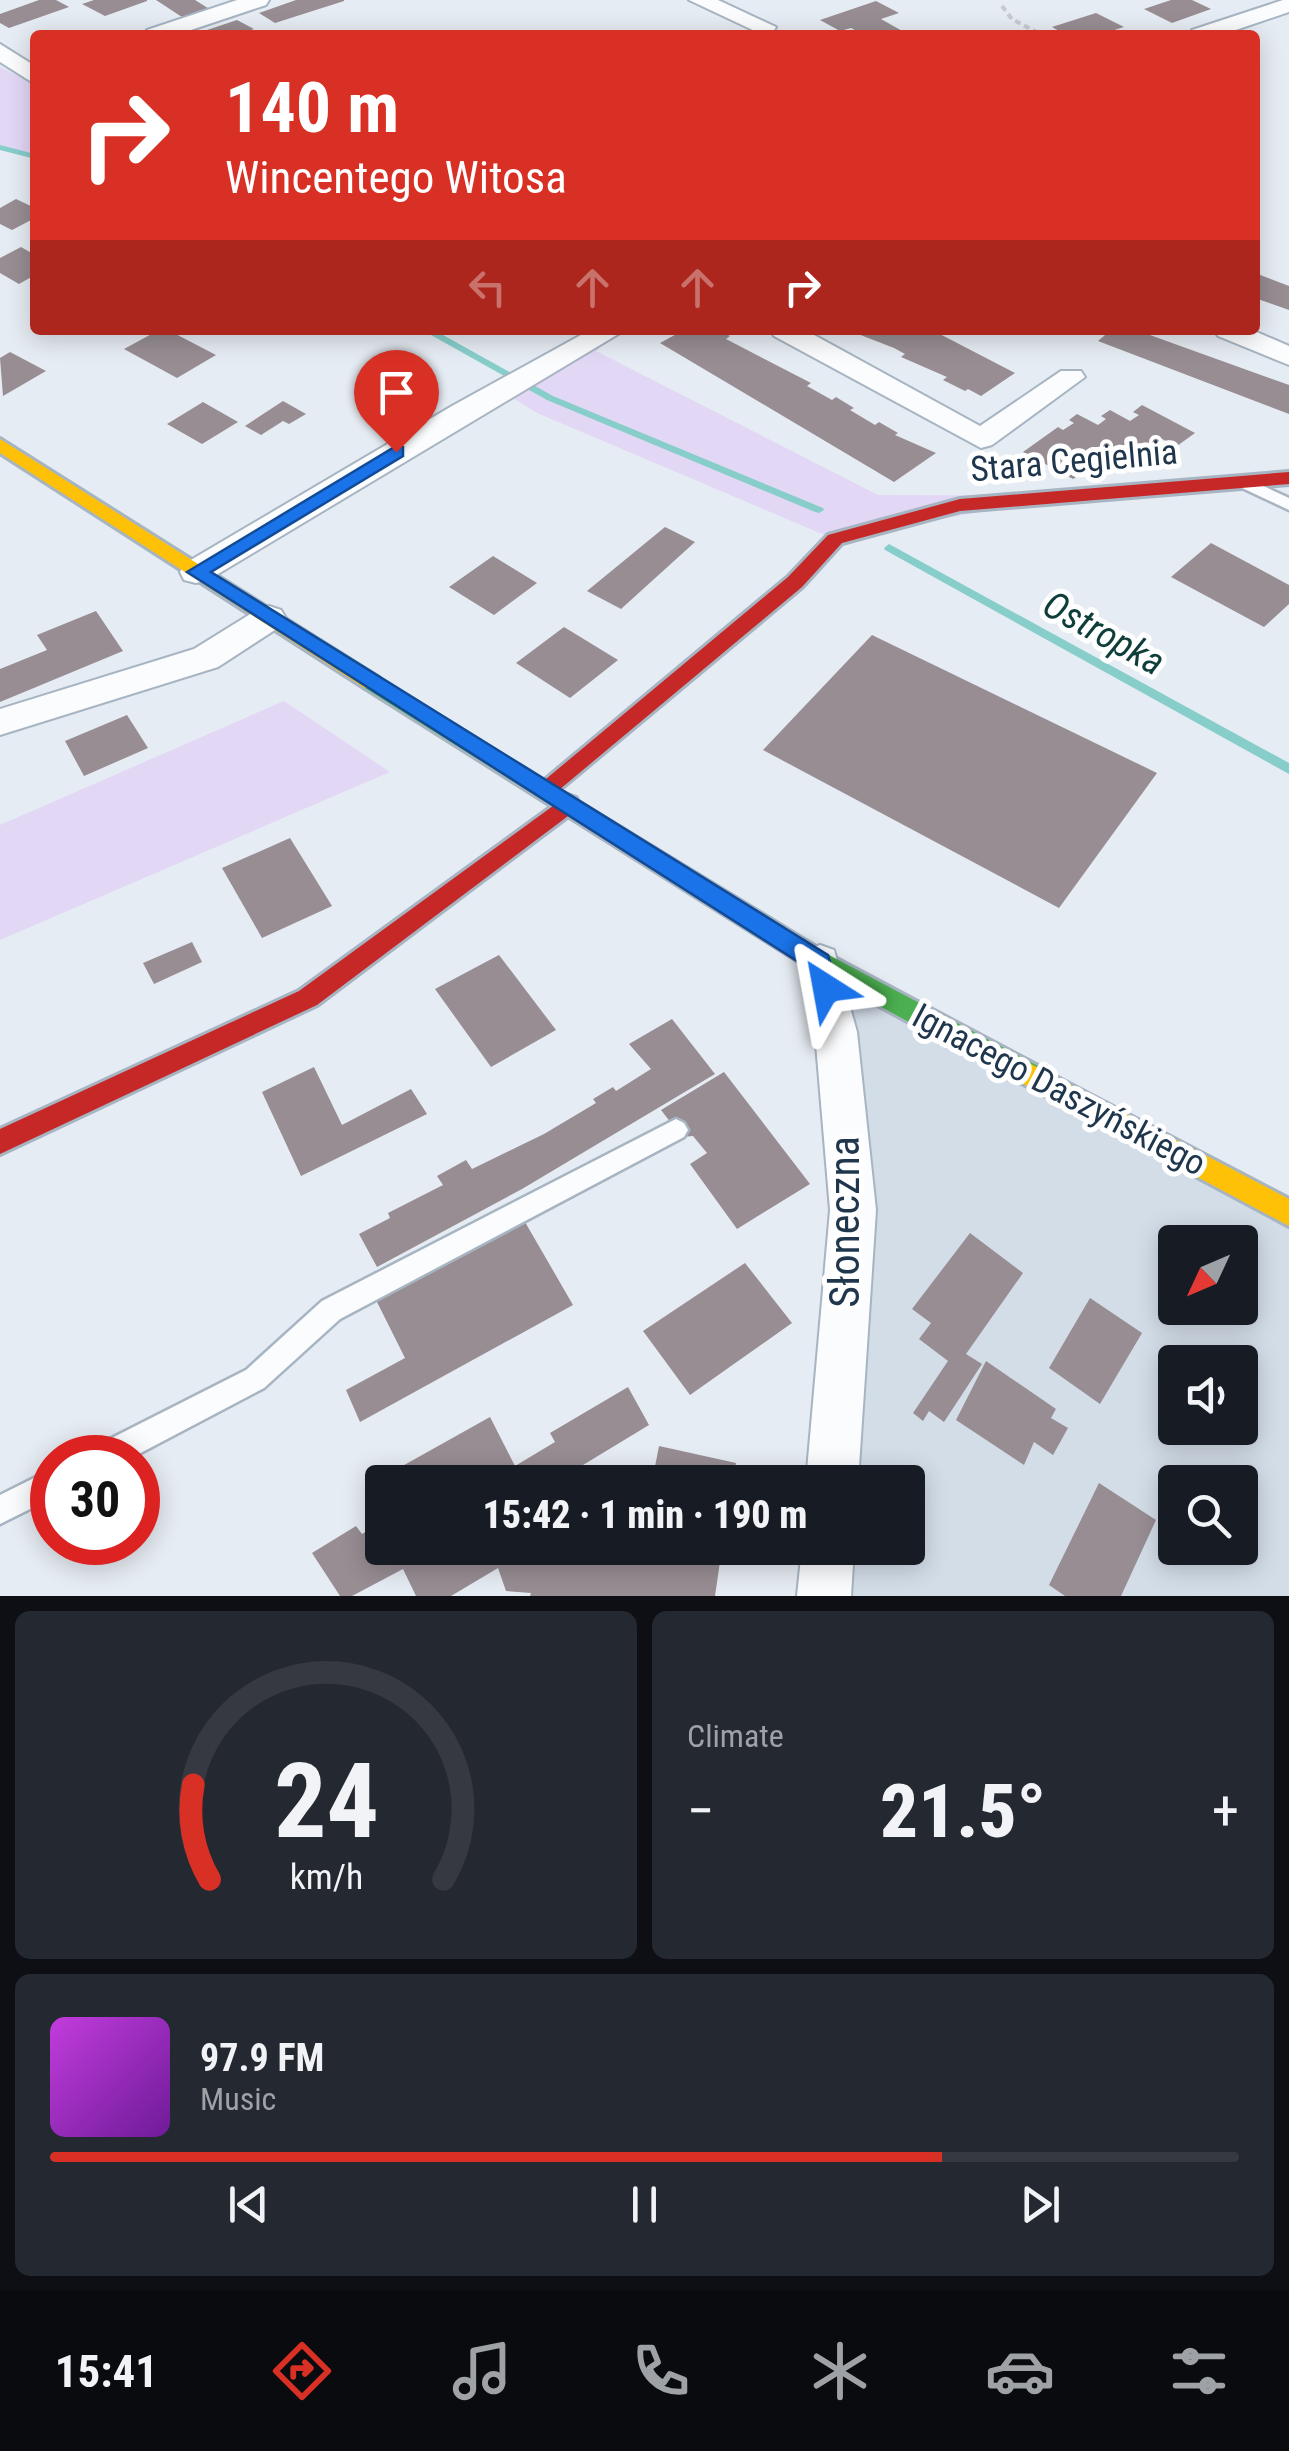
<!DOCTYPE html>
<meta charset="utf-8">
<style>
body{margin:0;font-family:"Roboto Condensed",sans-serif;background:#242831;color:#f1f3f6;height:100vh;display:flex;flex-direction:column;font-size:38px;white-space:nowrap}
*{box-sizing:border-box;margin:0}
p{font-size:32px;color:#9ea1a6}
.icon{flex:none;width:55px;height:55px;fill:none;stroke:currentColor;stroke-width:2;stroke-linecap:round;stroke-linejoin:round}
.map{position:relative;height:1596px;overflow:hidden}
.details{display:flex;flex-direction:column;gap:15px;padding:15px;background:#0d0f14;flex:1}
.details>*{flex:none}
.guide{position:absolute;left:30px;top:30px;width:1230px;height:305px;border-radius:10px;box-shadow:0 5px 25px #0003;background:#d93025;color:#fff;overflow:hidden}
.needle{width:65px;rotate:226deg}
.controls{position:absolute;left:1158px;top:1225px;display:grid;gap:20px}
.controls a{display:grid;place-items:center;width:100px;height:100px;border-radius:10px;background:#171b24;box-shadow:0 5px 25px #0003;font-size:50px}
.speed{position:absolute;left:30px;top:1435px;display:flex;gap:20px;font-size:50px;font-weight:700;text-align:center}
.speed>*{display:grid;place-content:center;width:130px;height:130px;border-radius:50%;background:#171b24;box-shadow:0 5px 25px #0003;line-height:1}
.speed .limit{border:15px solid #d22;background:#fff;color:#111}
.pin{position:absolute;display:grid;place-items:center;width:85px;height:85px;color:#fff;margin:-102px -42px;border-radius:50% 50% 50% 0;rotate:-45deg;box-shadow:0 0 10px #0007}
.pin .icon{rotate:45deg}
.me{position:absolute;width:110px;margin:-55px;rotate:326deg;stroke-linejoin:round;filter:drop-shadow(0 0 8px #0008)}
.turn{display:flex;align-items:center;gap:35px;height:210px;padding:0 30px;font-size:45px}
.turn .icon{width:130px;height:130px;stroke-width:2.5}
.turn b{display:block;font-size:70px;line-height:85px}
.lanes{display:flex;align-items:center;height:95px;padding:0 30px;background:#0003;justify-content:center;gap:50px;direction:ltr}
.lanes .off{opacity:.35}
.big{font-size:75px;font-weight:800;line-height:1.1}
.details .widget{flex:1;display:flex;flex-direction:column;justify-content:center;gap:15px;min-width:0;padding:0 35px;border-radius:15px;background:#242831}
.details .dial{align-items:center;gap:0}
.dial svg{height:260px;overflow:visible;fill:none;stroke:#363941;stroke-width:7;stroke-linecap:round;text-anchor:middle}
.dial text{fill:#f1f3f6;stroke:none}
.song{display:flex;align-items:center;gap:30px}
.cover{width:120px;height:120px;border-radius:15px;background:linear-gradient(135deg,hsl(290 70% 55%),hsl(280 70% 35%))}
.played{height:10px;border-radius:5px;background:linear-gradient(90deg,#d93025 75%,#363941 75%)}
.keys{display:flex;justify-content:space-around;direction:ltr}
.heat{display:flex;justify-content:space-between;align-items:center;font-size:55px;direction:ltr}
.details .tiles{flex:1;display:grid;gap:15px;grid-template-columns:1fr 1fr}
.widget:last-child{grid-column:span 2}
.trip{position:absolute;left:365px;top:1465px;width:560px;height:100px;border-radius:10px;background:#171b24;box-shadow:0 5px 25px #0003;font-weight:800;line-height:100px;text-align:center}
.dock{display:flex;height:160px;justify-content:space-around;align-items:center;background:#090b0e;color:#9ea1a6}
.dock .icon{width:70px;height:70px}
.dock .selected{color:#d93025}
.dock b{font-size:45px;color:#f1f3f6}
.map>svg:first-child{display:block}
.built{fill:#d3dde8;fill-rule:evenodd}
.green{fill:#e2d7f5}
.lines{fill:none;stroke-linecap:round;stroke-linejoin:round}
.stream{fill:#87cecb;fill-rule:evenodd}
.building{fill:#978d93}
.lane-casing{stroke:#a7b4c2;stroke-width:5}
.street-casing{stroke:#a7b4c2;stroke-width:4}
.fast-casing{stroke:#a7b4c2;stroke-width:6}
.slow-casing{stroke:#a7b4c2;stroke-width:6}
.jam-casing{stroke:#a7b4c2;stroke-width:6}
.path{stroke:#c6cbd0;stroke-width:4;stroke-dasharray:6 4;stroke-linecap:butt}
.lane{fill:#fbfcfd;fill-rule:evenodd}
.street{fill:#fbfcfd;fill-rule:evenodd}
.fast{fill:#4caf50;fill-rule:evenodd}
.slow{fill:#ffc107;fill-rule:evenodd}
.jam{fill:#c62828;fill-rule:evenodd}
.route{fill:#1a73e8;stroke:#114b97;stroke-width:2.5}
.labels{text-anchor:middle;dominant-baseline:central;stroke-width:10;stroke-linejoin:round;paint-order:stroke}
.street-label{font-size:35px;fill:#1f364d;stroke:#fff}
.water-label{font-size:38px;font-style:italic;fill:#0e3e3a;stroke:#fff}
.near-street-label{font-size:42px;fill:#1f364d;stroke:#fff}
</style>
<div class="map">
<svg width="1289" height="1596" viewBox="0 0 1289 1596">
<rect width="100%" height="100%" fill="#e6ecf3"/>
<!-- built -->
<path class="built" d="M 820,962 L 1289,1213 L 1289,1596 L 824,1596 L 828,1548 L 908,1548 L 908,1482 L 832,1482 L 853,1210 ZM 1175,1242 L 1240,1242 L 1240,1308 L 1175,1308 ZM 1175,1362 L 1240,1362 L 1240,1428 L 1175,1428 ZM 1175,1482 L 1240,1482 L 1240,1548 L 1175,1548 Z"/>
<!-- green -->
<g class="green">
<polygon points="0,67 35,84 35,157 0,147"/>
<polygon points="623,330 596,351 878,495 1066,496 834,539 537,413 499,389"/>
<polygon points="284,701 390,772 0,940 0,825"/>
</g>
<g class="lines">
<!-- stream -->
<g class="stream">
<polygon points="0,145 35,154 35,159 0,150"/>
<polygon points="422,330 434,330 553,396 823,508 824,510 819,513 815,512 547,400"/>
<polygon points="889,544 1289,763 1289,774 885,550 884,548"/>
</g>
</g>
<!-- building -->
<g class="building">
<polygon points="39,0 56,0 69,7 9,28 0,23 0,14"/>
<polygon points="94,0 147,0 147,1 105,16 82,4"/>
<polygon points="156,0 195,0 211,10 185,19"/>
<polygon points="296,0 344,0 344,1 275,23 259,13"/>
<polygon points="1171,0 1192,0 1211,9 1172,23 1144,9"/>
<polygon points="876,1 899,13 881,19 904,32 864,35 851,28 840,31 820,20"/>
<polygon points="1096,13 1124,27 1098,35 1066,35 1052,27"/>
<polygon points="237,20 254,29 236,35 192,35"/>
<polygon points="16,199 35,208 35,218 12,230 0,224 0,208"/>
<polygon points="21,247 35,255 35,275 19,284 0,273 0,258"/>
<polygon points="1255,273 1289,286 1289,310 1255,298"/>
<polygon points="159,330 168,330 216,355 177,378 124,349"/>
<polygon points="684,330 719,330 730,336 726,339 811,383 807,386 832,400 836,397 854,408 850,410 875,425 879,422 898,433 895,435 936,453 894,482 660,343"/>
<polygon points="865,330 932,330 1015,373 981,396 968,389 965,391 943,380 947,377 901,357 905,354 894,348 858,334"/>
<polygon points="1111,330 1136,330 1289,385 1289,414 1098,341"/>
<polygon points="10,352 46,371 3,396 0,358"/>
<polygon points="283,401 306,414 289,424 283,421 261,435 245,426"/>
<polygon points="203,402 238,422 202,444 167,424"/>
<polygon points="1142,405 1195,433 1177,446 1162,439 1144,452 1128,443 1073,479 1023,452 1058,427 1063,430 1074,423 1069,420 1077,414 1098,425 1106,419 1101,416 1110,410 1130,421 1139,415 1133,412"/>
<polygon points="665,527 695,542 621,609 587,591"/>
<polygon points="1211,543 1289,585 1289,604 1264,627 1171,577"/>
<polygon points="493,556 537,583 494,615 449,587"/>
<polygon points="96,611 123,651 0,702 0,669 47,650 37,635"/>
<polygon points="564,627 618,660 570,698 516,663"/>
<polygon points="872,635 1157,773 1059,908 763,750"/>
<polygon points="127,715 148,748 84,776 65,741"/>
<polygon points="290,838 332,906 262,938 222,868"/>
<polygon points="192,942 202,962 154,984 143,963"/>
<polygon points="499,955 556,1030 491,1067 435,989"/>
<polygon points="672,1019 715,1074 522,1189 377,1267 359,1234 390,1218 388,1213 443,1185 437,1176 466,1160 472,1169 544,1134 596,1103 593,1099 613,1087 616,1091 651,1069 629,1044"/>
<polygon points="314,1067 342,1125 411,1089 427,1114 301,1176 262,1092"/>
<polygon points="724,1072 810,1184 737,1229 690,1164 707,1153 693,1136 682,1137 661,1110"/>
<polygon points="525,1222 573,1305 360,1422 346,1390 405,1358 376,1300"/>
<polygon points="970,1233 1023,1273 966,1354 982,1364 944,1422 929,1411 923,1421 913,1413 948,1361 919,1339 931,1323 912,1309"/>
<polygon points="745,1263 792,1323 690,1395 643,1331"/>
<polygon points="1090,1298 1142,1333 1100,1404 1049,1368"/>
<polygon points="986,1361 1056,1409 1051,1418 1068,1428 1053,1455 1034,1442 1024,1465 956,1420"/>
<polygon points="628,1387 649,1425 583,1465 591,1482 404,1482 397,1469 490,1417 515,1466 555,1442 550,1433"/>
<polygon points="659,1446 736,1463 733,1482 652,1482"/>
<polygon points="1099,1483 1156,1520 1121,1596 1065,1596 1049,1585"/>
<polygon points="382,1522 382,1548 609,1548 638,1551 639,1548 722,1548 715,1596 530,1596 531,1593 506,1591 498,1568 451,1596 416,1596 403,1569 352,1596 340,1596 312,1553 356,1526 362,1534"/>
</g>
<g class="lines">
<!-- lane casing -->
<g class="lane-casing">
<g id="lane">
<polygon points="1246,478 1289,498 1289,510 1240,487 1238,483"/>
<polygon points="676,1119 684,1123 688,1130 684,1137 340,1319 264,1388 131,1458 89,1458 92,1448 246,1370 322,1301"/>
<polygon points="52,1469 52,1498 0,1524 0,1495"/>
</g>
</g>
<!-- street casing -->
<g class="street-casing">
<g id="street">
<polygon points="237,0 269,0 266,5 176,35 144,35 147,30"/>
<polygon points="689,0 718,0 776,27 773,32 757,32"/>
<polygon points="1283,0 1289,0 1289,12 1221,35 1189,35 1192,30"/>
<polygon points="0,44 35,66 35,84 0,62"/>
<polygon points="590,330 625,330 208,580 196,583 184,580 180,572 184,564 452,406"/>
<polygon points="770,330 805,330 980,426 1061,371 1081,371 1085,377 992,445 981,448 774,336"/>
<polygon points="1214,330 1252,330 1289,346 1289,365 1218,336"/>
<polygon points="269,606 281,610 286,618 281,626 218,667 0,735 0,709 194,649 257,610"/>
<polygon points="820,945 834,950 857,1032 876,1210 858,1482 806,1482 830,1210 815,1032 800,962 806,950"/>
<polygon points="802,1548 854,1548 851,1596 797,1596"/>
</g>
</g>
<!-- fast casing -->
<g class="fast-casing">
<polygon id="fast" points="372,676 829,955 1038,1066 1042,1074 1038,1082 1029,1085 1020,1082 811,969 365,688 361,683"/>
</g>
<!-- slow casing -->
<g class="slow-casing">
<g id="slow">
<polygon points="0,439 379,678 383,683 379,688 365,688 0,453"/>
<polygon points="1029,1063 1289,1199 1289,1226 1020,1082 1016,1074 1020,1066"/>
</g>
</g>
<!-- jam casing -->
<g class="jam-casing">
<g id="jam">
<polygon points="1289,472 1289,484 960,511 842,543 802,587 553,795 537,795 534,789 788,577 828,535 960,499"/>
<polygon points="568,795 576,798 579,804 576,810 317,1005 0,1154 0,1129 299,991"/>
</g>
</g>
<!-- path -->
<polyline class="path" points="1002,6 1012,19 1042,35"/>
<!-- lane -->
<use href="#lane" class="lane"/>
<!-- street -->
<use href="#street" class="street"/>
<!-- fast -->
<use href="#fast" class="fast"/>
<!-- slow -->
<use href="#slow" class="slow"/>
<!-- jam -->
<use href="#jam" class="jam"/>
</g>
<!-- route -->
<polygon class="route" points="396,446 403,447 403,456 211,572 828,955 838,988 835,996 826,999 817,996 808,968 187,572"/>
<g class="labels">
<!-- street labels -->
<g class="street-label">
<text transform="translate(1074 461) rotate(-5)">Stara Cegielnia</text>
<text transform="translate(1059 1090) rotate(28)">Ignacego Daszyńskiego</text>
</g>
<!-- water labels -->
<g class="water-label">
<text transform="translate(1104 633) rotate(29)">Ostropka</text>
</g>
<!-- near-street labels -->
<g class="near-street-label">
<text transform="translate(844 1222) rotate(-90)">Słoneczna</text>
</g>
</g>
</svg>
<div class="controls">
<a><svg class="needle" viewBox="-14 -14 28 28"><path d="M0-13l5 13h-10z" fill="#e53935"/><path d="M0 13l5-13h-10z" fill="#9ea1a6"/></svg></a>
<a><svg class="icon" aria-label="sound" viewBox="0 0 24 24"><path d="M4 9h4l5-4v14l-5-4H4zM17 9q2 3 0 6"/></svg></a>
<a><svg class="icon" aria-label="search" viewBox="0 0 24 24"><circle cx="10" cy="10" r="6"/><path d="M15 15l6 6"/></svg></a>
</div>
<div class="speed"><div class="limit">30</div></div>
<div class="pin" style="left:396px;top:452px;background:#d93025"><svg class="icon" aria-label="arrive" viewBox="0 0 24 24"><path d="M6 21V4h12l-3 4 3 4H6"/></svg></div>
<svg class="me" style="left:826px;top:988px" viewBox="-20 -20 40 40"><path d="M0-17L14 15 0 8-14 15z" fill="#1a73e8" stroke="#fff" stroke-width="4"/></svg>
<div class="trip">15:42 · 1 min · 190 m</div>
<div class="guide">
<div class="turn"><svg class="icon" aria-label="right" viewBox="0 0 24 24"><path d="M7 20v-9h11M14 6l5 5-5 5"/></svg><div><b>140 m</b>Wincentego Witosa</div></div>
<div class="lanes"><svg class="icon off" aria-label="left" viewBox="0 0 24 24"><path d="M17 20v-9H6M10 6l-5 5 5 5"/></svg><svg class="icon off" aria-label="ahead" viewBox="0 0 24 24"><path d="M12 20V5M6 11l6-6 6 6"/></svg><svg class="icon off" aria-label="ahead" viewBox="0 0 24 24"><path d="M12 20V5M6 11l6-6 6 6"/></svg><svg class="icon" aria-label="right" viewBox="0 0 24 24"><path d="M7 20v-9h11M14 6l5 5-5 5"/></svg></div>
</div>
</div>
<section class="details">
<div class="tiles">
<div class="widget dial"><svg viewBox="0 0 100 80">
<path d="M14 69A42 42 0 1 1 86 69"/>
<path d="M14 69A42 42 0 0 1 9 40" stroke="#d93025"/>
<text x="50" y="56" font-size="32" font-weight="700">24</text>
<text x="50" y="72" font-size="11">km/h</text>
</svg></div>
<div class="widget"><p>Climate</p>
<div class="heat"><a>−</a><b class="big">21.5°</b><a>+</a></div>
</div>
<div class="widget">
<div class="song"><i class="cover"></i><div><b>97.9 FM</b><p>Music</p></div></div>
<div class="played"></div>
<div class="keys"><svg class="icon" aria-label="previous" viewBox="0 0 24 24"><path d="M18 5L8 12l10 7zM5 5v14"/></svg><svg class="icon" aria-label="pause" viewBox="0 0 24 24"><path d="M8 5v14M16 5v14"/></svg><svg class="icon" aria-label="next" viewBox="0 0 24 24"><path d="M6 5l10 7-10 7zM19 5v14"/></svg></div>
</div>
</div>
</section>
<nav class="dock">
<b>15:41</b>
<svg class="icon selected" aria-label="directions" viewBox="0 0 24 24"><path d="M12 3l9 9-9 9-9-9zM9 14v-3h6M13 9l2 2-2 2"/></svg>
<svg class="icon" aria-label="music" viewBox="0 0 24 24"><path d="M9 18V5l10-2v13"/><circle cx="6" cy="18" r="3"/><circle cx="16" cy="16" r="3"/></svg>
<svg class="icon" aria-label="phone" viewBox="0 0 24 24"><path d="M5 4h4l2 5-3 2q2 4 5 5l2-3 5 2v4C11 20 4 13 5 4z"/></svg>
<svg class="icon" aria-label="climate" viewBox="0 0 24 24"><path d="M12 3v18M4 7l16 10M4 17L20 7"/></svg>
<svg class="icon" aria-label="car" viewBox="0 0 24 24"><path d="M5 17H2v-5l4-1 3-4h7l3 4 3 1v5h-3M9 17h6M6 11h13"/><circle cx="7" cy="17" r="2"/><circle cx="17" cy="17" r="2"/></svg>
<svg class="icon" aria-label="filters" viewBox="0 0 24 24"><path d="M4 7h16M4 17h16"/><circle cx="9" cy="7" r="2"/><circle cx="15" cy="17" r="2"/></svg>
</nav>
